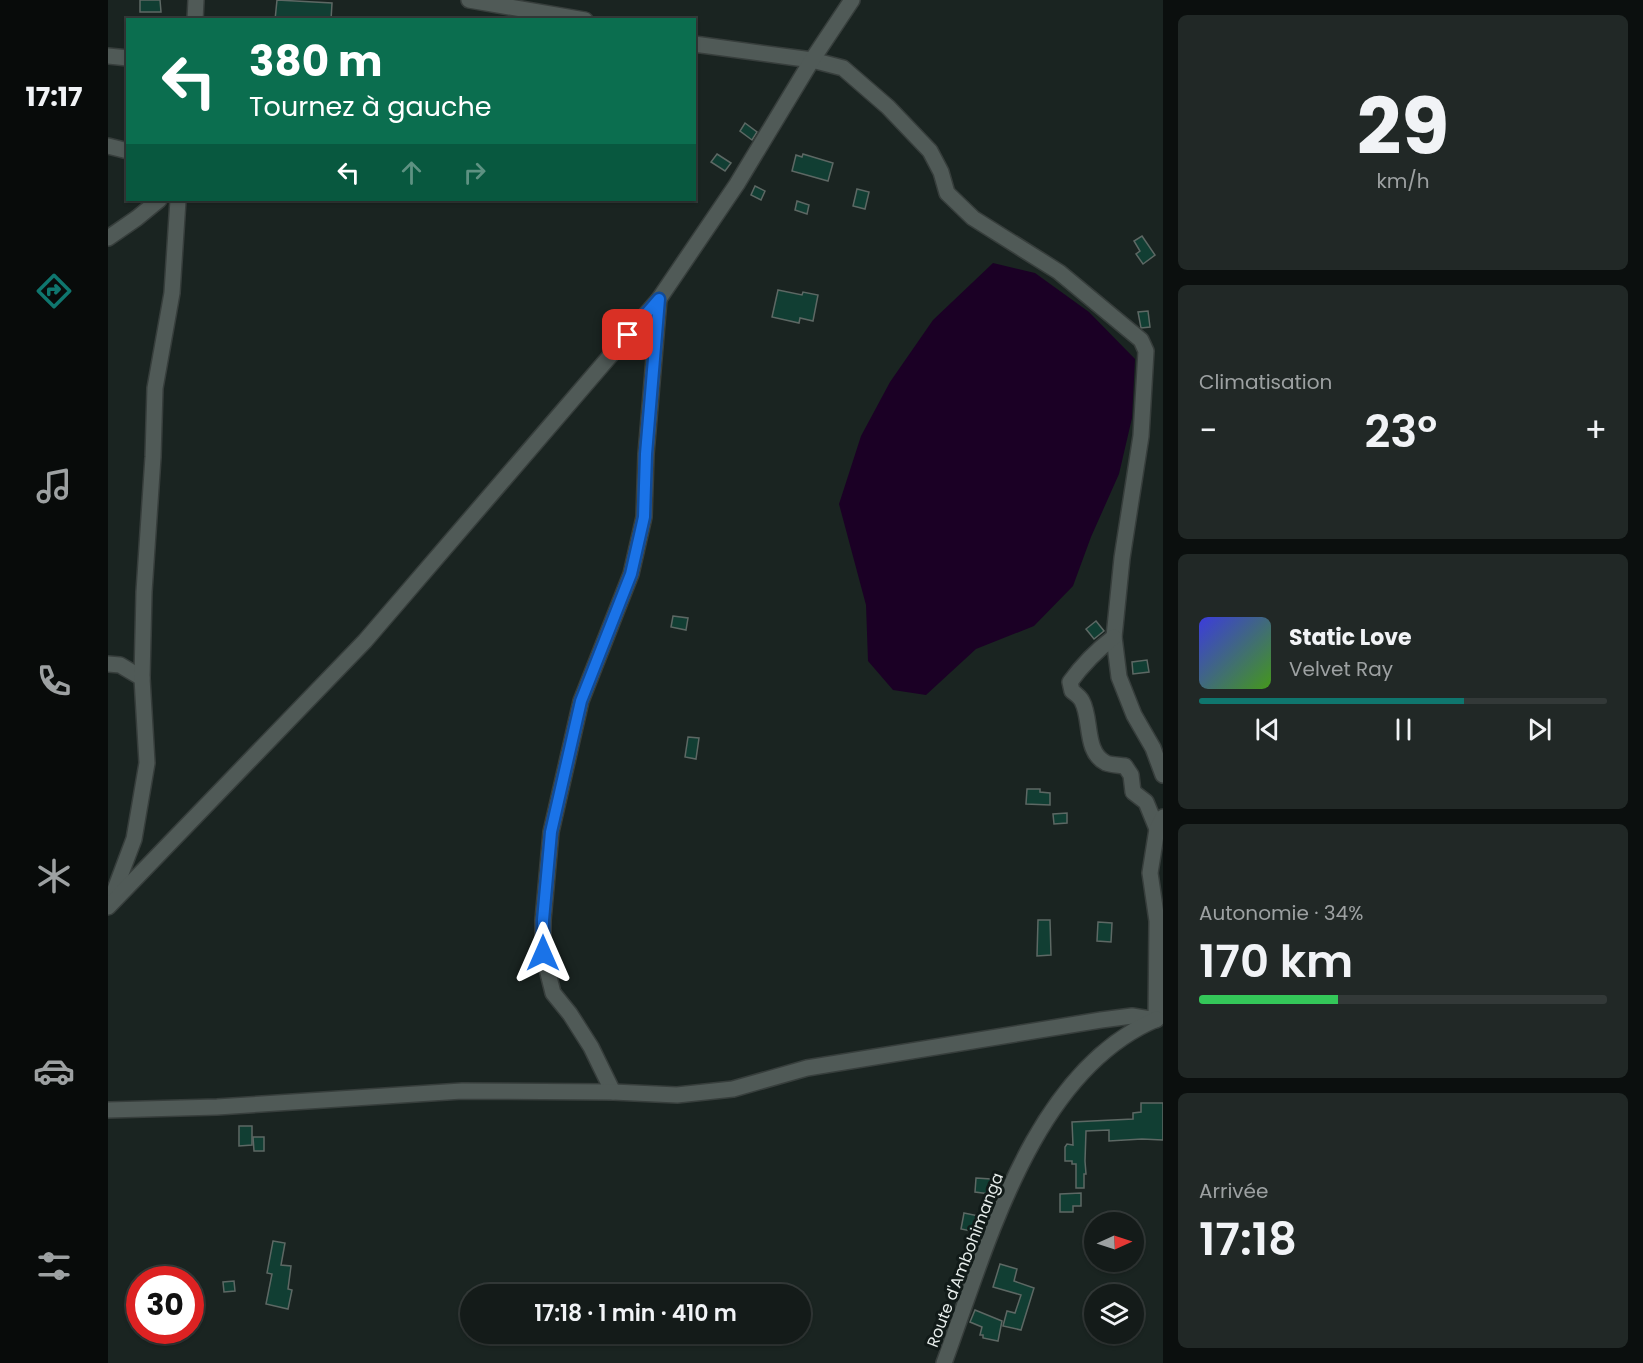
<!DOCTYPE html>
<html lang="fr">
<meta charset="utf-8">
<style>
body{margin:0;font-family:Poppins,sans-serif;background:#212826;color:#f1f3f6;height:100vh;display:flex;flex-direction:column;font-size:22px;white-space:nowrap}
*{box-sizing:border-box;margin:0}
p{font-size:20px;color:#9da1a2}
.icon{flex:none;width:33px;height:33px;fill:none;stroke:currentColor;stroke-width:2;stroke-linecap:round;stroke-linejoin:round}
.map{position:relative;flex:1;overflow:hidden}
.details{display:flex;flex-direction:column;gap:15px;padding:15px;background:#0b0f0e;width:480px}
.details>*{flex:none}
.hud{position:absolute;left:18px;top:18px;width:570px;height:183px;border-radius:0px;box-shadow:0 2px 4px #0004,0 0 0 2px #333938;background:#0b6e4f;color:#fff;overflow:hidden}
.needle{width:39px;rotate:87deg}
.buttons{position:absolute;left:976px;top:1212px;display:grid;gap:12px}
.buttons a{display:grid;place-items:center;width:60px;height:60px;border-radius:50%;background:#141b19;box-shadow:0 2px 4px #0004,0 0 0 2px #333938;font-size:30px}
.speed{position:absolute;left:18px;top:1266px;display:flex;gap:12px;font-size:30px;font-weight:700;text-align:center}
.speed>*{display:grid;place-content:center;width:78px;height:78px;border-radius:50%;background:#141b19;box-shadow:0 2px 4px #0004,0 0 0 2px #333938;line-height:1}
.speed .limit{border:9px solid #d22;background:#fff;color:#111}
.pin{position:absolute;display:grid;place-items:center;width:51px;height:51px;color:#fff;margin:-26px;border-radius:12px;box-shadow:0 3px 9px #0006}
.me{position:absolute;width:66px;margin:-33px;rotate:0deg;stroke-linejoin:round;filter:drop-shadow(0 0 4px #0008)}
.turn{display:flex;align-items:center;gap:21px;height:126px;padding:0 24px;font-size:27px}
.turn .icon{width:78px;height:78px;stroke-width:2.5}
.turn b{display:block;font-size:42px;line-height:51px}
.lanes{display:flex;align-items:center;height:57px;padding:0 24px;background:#0003;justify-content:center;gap:30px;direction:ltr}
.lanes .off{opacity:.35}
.big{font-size:45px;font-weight:600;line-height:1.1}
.details .card{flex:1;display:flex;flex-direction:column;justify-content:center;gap:9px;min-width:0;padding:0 21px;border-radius:9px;background:#212826}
.details .dial{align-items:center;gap:0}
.dial b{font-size:78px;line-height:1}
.song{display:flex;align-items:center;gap:18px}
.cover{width:72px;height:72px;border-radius:9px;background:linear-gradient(135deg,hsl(240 70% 55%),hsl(100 70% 35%))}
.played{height:6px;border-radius:3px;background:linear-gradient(90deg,#0f766e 65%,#333938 65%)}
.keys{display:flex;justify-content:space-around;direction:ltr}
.heat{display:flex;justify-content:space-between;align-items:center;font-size:33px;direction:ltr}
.charge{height:9px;border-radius:4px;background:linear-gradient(90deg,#34c759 34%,#333938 0)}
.trip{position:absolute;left:352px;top:1284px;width:351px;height:60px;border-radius:30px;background:#141b19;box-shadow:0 2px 4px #0004,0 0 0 2px #333938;font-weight:600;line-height:60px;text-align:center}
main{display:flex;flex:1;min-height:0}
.dock{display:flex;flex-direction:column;width:108px;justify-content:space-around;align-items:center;background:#080b0a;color:#9da1a2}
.dock .icon{width:42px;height:42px}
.dock .active{color:#0f766e}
.dock b{font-size:27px;color:#f1f3f6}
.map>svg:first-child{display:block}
.water{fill:#1b0025}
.building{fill:#113e33;stroke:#5d6864;stroke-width:1.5}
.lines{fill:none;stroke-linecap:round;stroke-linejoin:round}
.minor-casing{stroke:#373e3c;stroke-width:18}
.minor{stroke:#505a57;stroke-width:15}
.route-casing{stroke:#114b97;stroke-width:15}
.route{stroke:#1a73e8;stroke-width:10}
.labels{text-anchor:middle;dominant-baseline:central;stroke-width:6;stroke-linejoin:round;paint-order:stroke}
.street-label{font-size:16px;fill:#e7edeb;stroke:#111a18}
</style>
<main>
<nav class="dock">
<b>17:17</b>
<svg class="icon active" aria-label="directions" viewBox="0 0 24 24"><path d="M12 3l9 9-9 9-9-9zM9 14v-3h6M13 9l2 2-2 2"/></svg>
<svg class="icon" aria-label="music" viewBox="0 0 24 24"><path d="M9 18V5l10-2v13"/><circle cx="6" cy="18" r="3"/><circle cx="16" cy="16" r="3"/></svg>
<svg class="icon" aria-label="phone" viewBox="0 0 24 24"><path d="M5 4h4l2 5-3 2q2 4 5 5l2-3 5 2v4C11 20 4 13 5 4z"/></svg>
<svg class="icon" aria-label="climate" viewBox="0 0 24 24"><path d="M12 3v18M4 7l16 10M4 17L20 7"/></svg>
<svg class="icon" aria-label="car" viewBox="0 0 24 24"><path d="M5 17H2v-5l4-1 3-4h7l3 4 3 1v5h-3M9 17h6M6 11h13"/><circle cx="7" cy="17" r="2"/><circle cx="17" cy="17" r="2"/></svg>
<svg class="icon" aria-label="filters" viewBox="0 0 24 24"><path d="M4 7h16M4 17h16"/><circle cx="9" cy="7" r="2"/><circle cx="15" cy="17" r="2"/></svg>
</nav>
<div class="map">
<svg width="1055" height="1363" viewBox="0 0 1055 1363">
<rect width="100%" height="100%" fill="#1a2421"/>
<!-- water -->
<polygon class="water" points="885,263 927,273 981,312 1027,359 1024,418 1011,474 983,537 965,586 926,626 868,649 818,695 785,690 760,661 758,605 731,504 753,436 782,382 825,320"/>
<!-- building -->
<g class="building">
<polygon points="32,0 52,0 53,12 32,12"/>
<polygon points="169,0 224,3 223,20 167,20"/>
<polygon points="637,123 649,132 644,140 632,131"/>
<polygon points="609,154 623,163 617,171 603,162"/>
<polygon points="695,154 725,163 720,181 684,171 688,155 694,157"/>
<polygon points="647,186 657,191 653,200 643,195"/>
<polygon points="749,189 761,192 757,209 745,206"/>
<polygon points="689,201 701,205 699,214 687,210"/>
<polygon points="1034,236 1047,255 1035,264 1028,254 1032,251 1026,241"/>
<polygon points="670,290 694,295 695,292 710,295 705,321 692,318 691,323 664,317"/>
<polygon points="1040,311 1042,327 1033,328 1030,312"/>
<polygon points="565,616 580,618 578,630 563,627"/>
<polygon points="988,621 996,631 986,639 978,629"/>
<polygon points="1039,660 1041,672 1025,674 1024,662"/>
<polygon points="580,737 591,738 588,759 577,757"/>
<polygon points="919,789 932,789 932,792 942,793 942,805 918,804"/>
<polygon points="959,813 959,823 946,824 945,814"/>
<polygon points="930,920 942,920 943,955 929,956"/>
<polygon points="990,922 1004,923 1003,942 989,941"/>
<polygon points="1033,1103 1055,1103 1055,1140 1034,1139 1001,1141 1001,1130 978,1131 977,1161 978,1174 976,1174 976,1188 968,1188 968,1164 964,1164 964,1161 957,1161 957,1147 959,1144 965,1145 964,1122 1025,1119 1025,1113 1033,1112"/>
<polygon points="131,1126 144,1126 144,1145 131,1146"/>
<polygon points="145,1137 156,1137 156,1151 146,1151"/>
<polygon points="868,1178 883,1179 882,1194 867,1192"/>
<polygon points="973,1193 973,1206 965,1206 965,1212 952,1212 952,1194"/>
<polygon points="856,1213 876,1217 873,1233 853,1229"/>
<polygon points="165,1241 177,1243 173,1265 183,1266 180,1289 184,1290 180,1309 158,1304 164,1274 159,1273"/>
<polygon points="892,1264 909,1269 906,1281 926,1288 913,1330 895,1326 899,1311 907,1313 913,1295 885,1287"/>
<polygon points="126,1281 127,1291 116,1292 115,1282"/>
<polygon points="867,1310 894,1321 890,1341 875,1338 875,1335 872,1335 874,1327 862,1322"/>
</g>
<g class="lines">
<!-- minor casing -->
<g class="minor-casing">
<g id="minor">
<polyline points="361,0 477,20"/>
<polyline points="87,20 88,0"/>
<polyline points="586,44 704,60 735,68 780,107 822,151 833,172 839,193 865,218 951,272 1033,340 1038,351 1033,436 1014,558 1006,637 1011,677 1026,715 1045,748 1055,775"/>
<polyline points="0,56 20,58"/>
<polyline points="0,146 20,151"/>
<polyline points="0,238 29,218 51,200"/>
<path d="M 1006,637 C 989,650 975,664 962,682 L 964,691 C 968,694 972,697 974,701 C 984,719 976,752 998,763 C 1003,765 1011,765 1017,766 L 1023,775 L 1025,792 L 1038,802 L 1049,829"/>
<polyline points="0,664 12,665 34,678"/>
<polyline points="3,900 26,839 39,763 34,678 36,592 45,457 47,388 64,293 70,200"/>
<polyline points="0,907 257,641 551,299 629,184 704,60 744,0"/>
<polyline points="505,1092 483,1047 462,1014 445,993 435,953 435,920 443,832 473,701 523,574 536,517 538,454 551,299"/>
<polyline points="0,1110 109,1107 354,1091 505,1092 569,1095 625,1089 699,1068 993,1020 1024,1016 1048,1020 1049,921 1042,873 1049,829 1055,817"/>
<path d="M 836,1363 C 879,1247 924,1071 1049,1019"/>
</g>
</g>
<!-- minor -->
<use href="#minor" class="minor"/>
</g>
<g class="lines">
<!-- route casing -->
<g class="route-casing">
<polyline id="route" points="435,953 435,920 443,832 473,701 523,574 536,517 538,454 551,299 520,335"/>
</g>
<!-- route -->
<use href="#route" class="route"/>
</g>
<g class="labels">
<!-- street labels -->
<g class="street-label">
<text transform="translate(857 1260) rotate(-69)">Route d'Ambohimanga</text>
</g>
</g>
</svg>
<div class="buttons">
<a><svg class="needle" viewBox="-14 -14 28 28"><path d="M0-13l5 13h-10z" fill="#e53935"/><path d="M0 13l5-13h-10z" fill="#9da1a2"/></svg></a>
<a><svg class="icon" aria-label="layers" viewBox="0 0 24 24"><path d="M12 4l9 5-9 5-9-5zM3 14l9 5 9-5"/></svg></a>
</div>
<div class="speed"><div class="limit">30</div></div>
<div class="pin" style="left:520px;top:335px;background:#d93025"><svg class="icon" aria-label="arrive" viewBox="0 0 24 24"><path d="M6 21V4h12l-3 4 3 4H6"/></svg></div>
<svg class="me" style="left:435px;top:953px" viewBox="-20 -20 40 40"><path d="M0-17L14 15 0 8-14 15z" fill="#1a73e8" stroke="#fff" stroke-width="4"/></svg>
<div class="trip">17:18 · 1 min · 410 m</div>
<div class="hud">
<div class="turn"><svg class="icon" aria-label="left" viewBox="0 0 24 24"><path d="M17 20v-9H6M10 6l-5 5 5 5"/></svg><div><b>380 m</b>Tournez à gauche</div></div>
<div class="lanes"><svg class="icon" aria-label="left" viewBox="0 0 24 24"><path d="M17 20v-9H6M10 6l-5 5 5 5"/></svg><svg class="icon off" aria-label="ahead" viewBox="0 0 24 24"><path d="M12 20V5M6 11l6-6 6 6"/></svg><svg class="icon off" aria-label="right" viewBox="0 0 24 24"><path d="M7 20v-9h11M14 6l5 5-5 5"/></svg></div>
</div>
</div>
<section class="details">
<div class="card dial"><b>29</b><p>km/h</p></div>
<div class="card"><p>Climatisation</p>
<div class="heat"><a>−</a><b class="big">23°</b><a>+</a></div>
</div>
<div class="card">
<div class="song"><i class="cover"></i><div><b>Static Love</b><p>Velvet Ray</p></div></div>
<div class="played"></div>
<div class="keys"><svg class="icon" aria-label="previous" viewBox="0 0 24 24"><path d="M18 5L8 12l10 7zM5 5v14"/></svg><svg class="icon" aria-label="pause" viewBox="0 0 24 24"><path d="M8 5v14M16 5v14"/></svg><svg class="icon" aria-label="next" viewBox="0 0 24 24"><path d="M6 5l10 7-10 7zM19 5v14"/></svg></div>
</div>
<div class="card"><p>Autonomie · 34%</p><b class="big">170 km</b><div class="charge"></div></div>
<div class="card"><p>Arrivée</p><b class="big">17:18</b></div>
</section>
</main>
